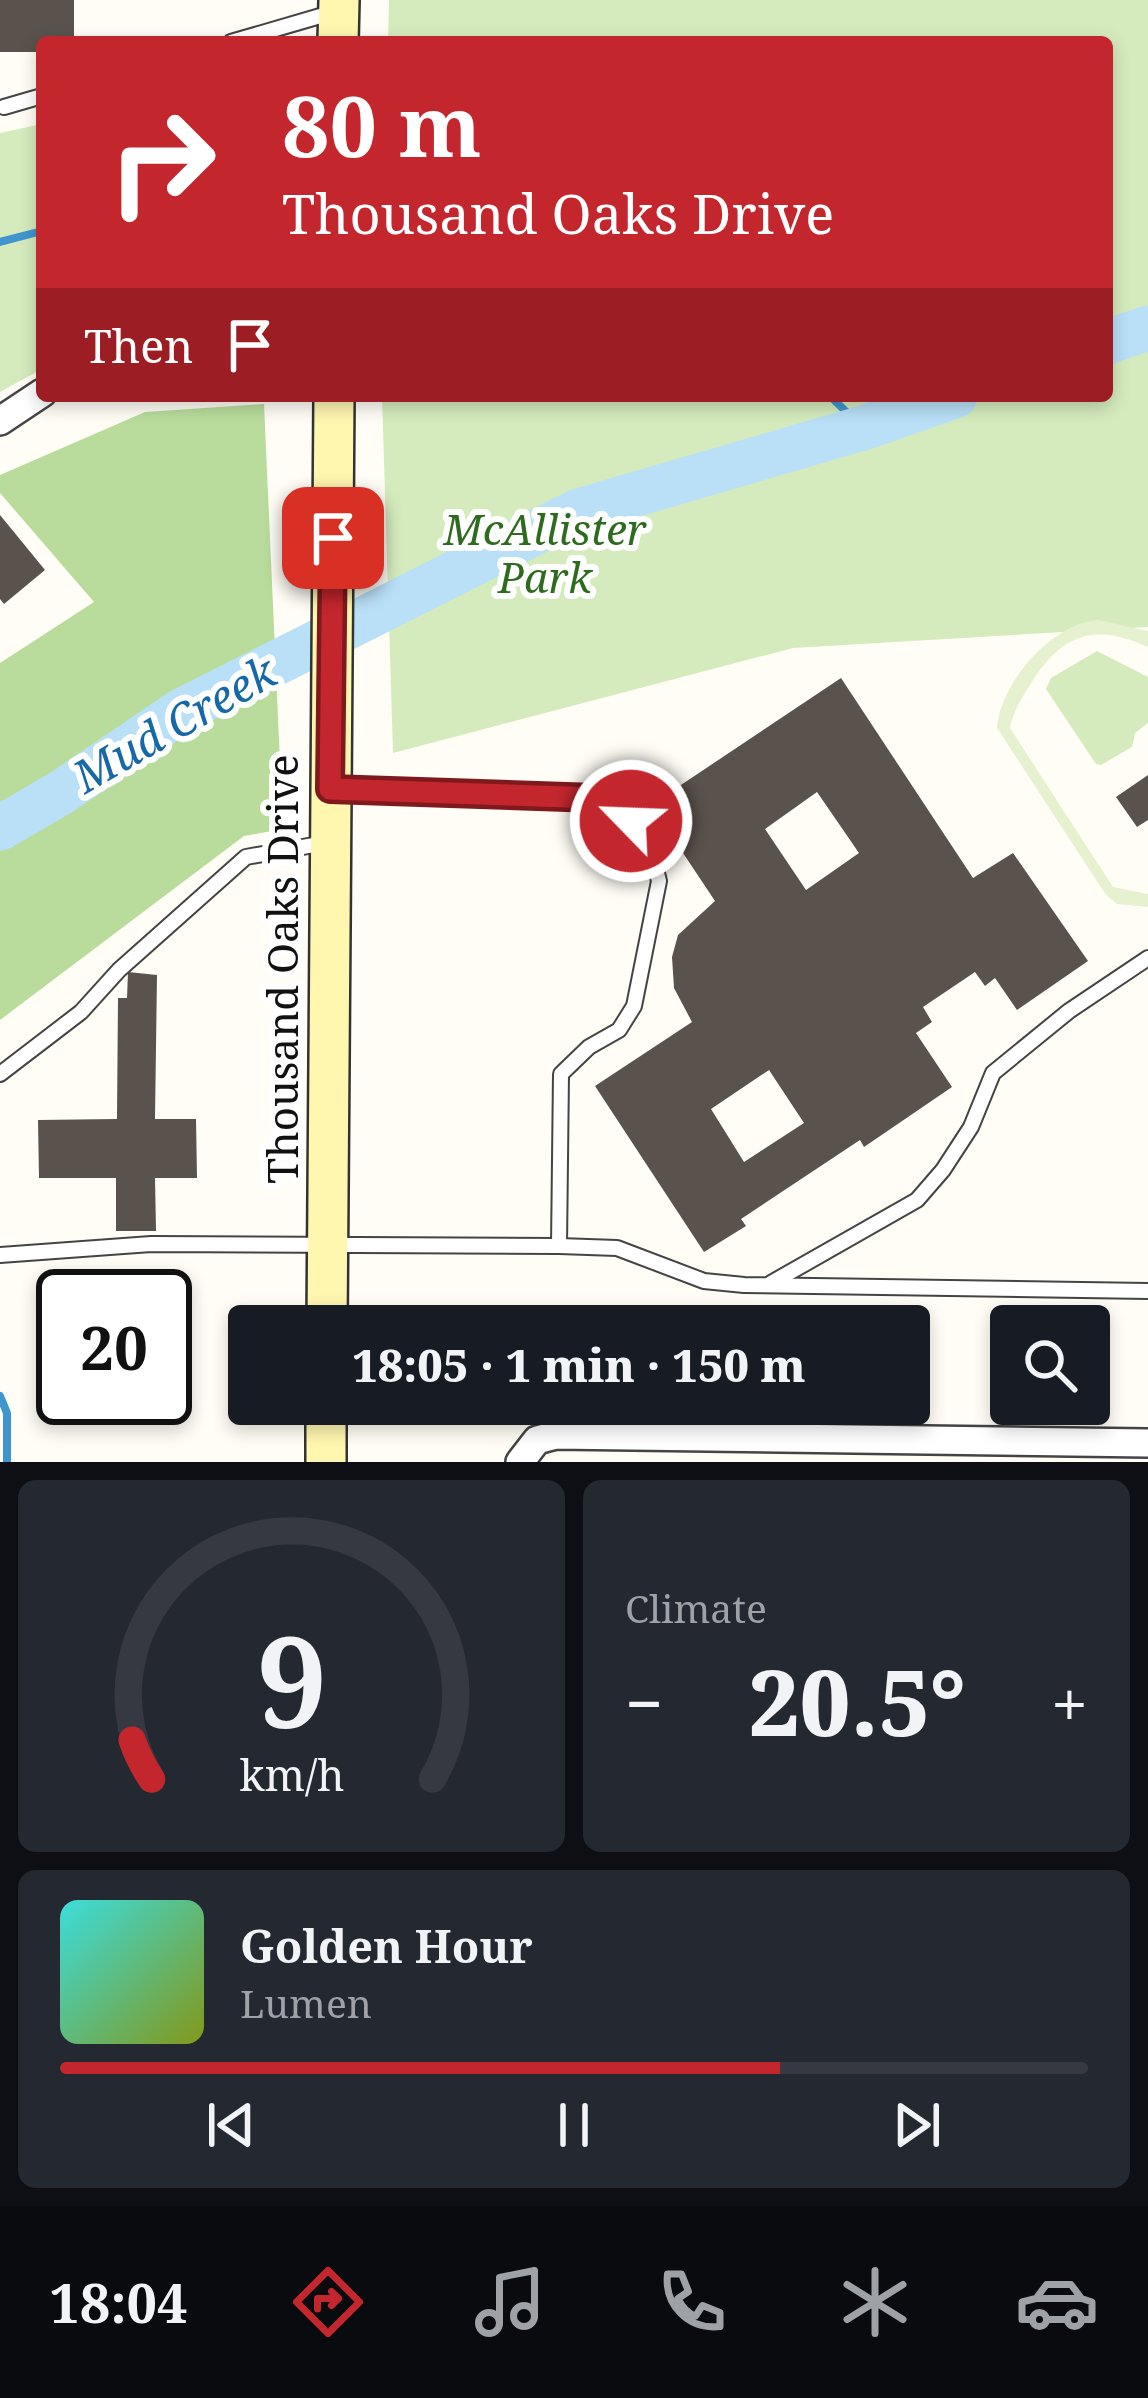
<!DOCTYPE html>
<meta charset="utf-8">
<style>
body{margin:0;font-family:"Noto Serif",serif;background:#242831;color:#f1f3f6;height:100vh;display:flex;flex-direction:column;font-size:45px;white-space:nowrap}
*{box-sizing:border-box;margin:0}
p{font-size:39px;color:#9ea1a6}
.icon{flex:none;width:66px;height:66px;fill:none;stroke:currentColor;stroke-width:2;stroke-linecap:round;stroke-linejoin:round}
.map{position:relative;height:1462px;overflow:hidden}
.sheet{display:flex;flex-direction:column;gap:18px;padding:18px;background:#0d0f14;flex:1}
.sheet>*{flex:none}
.banner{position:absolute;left:36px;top:36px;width:1077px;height:366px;border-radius:12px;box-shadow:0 6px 18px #0003;background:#c4262e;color:#fff;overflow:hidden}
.tools{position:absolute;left:990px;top:1305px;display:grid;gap:24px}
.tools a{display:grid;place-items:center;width:120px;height:120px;border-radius:12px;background:#171b24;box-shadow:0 6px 18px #0003;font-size:60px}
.speed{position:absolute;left:36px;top:1269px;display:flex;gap:24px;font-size:60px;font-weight:700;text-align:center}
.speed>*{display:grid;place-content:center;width:156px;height:156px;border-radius:50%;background:#171b24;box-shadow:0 6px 18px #0003;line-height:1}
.speed .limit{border:6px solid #111;border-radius:18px;background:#fff;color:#111}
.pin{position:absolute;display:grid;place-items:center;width:102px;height:102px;color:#fff;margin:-51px;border-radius:24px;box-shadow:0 6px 18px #0006}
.me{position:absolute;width:132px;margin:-66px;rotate:294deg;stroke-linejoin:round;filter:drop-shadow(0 0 9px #0008)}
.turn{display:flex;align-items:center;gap:42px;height:252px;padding:0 48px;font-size:54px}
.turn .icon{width:156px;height:156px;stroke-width:2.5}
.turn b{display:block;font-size:84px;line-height:102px}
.then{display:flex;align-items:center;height:114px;padding:0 48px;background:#0003;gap:24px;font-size:45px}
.big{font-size:90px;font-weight:800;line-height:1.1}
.sheet .card{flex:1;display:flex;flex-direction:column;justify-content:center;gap:18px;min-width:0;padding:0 42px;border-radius:18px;background:#242831}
.sheet .dial{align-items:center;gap:0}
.dial svg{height:312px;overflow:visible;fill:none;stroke:#363941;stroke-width:7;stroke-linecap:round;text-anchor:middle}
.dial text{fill:#f1f3f6;stroke:none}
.song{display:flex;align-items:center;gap:36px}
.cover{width:144px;height:144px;border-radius:18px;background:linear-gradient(135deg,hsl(180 70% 55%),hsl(70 70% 35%))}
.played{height:12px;border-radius:6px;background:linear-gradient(90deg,#c4262e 70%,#363941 70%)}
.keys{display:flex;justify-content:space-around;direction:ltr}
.heat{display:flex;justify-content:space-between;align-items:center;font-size:66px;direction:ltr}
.sheet .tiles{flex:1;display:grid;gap:18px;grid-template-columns:1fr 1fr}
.card:last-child{grid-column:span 2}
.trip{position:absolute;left:228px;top:1305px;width:702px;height:120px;border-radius:12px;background:#171b24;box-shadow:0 6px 18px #0003;font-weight:800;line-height:120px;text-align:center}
.dock{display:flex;height:192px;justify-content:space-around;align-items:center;background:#090b0e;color:#9ea1a6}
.dock .icon{width:84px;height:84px}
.dock .active{color:#c4262e}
.dock b{font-size:54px;color:#f1f3f6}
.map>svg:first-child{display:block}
.green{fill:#d5ebbd}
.forest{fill:#b9dc9c}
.pitch{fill:#e6f2cf}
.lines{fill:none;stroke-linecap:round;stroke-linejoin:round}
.stream{stroke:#3f96cf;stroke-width:8}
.river{stroke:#b9e0f7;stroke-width:45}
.building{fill:#5a524d;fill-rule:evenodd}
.service-casing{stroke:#444;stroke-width:18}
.minor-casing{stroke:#444;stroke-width:32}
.secondary-casing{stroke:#333;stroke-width:44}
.service{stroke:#fff;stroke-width:14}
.minor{stroke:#fff;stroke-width:27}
.secondary{stroke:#fff6b0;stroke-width:39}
.route-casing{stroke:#7f191e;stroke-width:30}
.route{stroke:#c4262e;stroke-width:21}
.labels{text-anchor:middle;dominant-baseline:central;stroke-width:12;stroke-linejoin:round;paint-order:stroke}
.park-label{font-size:42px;font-style:italic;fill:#2f6b1f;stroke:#fff}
.street-label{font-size:42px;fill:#111;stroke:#fff}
.water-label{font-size:45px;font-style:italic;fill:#1768a6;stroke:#fff}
</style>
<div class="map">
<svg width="1148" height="1462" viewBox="0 0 1148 1462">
<rect width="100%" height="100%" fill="#fffdf5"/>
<!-- green -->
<g class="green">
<polygon points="389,0 1148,0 1148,627 793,648 393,753 382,396 1107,396 1107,42 388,42"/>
<polygon points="42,124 42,369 0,392 0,133"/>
<polygon points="1097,651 1148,677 1148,723 1135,733 1132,747 1101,765 1096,764 1046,689 1051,678"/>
</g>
<!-- forest -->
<polygon class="forest" points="264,404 283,829 244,836 0,1020 0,663 94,602 0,493 0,475 145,412"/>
<!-- pitch -->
<path class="pitch" d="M 1098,620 L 1148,631 L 1148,647 C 1094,622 1061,634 1030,685 C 1021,699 1013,712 1010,728 L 1113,887 L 1148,894 L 1148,907 L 1117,904 L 1106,895 L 997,728 C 1000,683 1052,623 1098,620 Z"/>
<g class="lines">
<!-- stream -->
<g class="stream">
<polyline points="0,242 42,231"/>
<polyline points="830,396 863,428"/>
<polyline points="0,1396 7,1413 7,1462"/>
</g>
<!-- river -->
<g class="river">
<polyline points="1107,342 1148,328"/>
<polyline points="0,828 62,792 181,711 578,511 863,428 955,396"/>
</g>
</g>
<!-- building -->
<g class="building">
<polygon points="0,0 74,0 74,42 42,42 42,52 0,52"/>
<polygon points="0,515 45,570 4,604 0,599"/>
<path d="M 841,678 L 973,878 L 1013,853 L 1088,961 L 1017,1010 L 995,978 L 985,986 L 975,972 L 923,1007 L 932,1022 L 916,1033 L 952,1087 L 864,1147 L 860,1140 L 741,1219 L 746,1226 L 704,1252 L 595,1086 L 692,1022 L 674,988 L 672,957 L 678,935 L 715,901 L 651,805 ZM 817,792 L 859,853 L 806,890 L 765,829 ZM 769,1070 L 804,1123 L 744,1162 L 711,1109 Z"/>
<polygon points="1148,775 1148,820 1137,827 1116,797"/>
<polygon points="128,972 157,975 155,1119 196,1119 197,1178 155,1178 156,1231 116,1231 116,1178 39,1178 38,1120 117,1119 118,998 127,998"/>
<polygon points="116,1271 155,1271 155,1296 115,1296"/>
</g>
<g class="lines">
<!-- service casing -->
<g class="service-casing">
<g id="service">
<polyline points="231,42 334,12"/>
<polyline points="4,107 42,96"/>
<polyline points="336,790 596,798 631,821 652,854 659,881 634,1006 619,1030 589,1047 561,1074 559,1246"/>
<polyline points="0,1074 81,1012 119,970 246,857 325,843"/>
<polyline points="0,1255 151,1244 559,1246 617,1248 704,1281 744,1285 1148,1291"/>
<polyline points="771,1283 917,1200 943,1170 971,1127 993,1073 1069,1011 1148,958"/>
</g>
</g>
<!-- minor casing -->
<g class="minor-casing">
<g id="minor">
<polyline points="0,421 42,393"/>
<polyline points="520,1462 537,1440 556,1435 1148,1443"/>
</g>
</g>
<!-- secondary casing -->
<g class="secondary-casing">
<g id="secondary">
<polyline points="338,42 339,0"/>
<polyline points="327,1326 334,396"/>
<polyline points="326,1462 326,1404"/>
</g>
</g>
<!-- service -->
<use href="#service" class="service"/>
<!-- minor -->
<use href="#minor" class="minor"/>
<!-- secondary -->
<use href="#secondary" class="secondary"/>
</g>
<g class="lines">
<!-- route casing -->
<g class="route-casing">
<polyline id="route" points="333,538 330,789 596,798 631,821"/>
</g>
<!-- route -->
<use href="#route" class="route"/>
</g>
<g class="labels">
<!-- park labels -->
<g class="park-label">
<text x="545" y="528">McAllister<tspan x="545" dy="48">Park</tspan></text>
</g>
<!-- street labels -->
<g class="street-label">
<text transform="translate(281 969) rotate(-90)">Thousand Oaks Drive</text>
</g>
<!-- water labels -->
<g class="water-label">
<text transform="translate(174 723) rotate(-30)">Mud Creek</text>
</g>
</g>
</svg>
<div class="tools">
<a><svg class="icon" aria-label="search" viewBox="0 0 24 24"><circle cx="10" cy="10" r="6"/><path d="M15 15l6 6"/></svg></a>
</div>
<div class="speed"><div class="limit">20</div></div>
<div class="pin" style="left:333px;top:538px;background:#d93025"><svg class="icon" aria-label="arrive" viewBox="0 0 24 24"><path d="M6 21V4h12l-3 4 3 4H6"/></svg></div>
<svg class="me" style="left:631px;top:821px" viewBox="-20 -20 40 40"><circle r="17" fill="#c4262e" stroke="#fff" stroke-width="3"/><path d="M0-11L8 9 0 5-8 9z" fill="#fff"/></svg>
<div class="trip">18:05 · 1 min · 150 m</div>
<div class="banner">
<div class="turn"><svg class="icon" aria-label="right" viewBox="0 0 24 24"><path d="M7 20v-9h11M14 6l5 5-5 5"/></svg><div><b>80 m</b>Thousand Oaks Drive</div></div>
<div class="then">Then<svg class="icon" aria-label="arrive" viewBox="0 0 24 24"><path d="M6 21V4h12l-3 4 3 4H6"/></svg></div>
</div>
</div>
<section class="sheet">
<div class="tiles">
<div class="card dial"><svg viewBox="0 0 100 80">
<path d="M14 69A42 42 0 1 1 86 69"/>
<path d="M14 69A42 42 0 0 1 9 59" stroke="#c4262e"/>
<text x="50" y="56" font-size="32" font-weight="700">9</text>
<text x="50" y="72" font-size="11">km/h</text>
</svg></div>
<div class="card"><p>Climate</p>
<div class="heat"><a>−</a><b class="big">20.5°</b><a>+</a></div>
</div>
<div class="card">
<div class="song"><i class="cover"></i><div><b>Golden Hour</b><p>Lumen</p></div></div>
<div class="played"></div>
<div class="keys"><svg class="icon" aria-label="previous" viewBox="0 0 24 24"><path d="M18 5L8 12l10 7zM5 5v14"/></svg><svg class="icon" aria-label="pause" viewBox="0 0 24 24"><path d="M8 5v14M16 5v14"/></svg><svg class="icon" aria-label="next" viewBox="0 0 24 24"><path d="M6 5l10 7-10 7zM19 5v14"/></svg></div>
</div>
</div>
</section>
<nav class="dock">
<b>18:04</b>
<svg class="icon active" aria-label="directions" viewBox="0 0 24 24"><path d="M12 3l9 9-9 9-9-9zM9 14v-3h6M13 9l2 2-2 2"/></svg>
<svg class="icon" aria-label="music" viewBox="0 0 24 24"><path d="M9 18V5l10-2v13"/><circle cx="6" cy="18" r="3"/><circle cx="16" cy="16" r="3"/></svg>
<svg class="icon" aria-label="phone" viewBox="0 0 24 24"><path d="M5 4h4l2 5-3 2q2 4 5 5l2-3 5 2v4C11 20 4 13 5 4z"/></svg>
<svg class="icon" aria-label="climate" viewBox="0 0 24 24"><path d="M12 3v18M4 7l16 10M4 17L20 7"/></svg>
<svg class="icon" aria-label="car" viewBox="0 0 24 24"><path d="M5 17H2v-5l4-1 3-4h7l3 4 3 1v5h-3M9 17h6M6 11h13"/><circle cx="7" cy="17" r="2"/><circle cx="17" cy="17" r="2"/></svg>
</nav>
